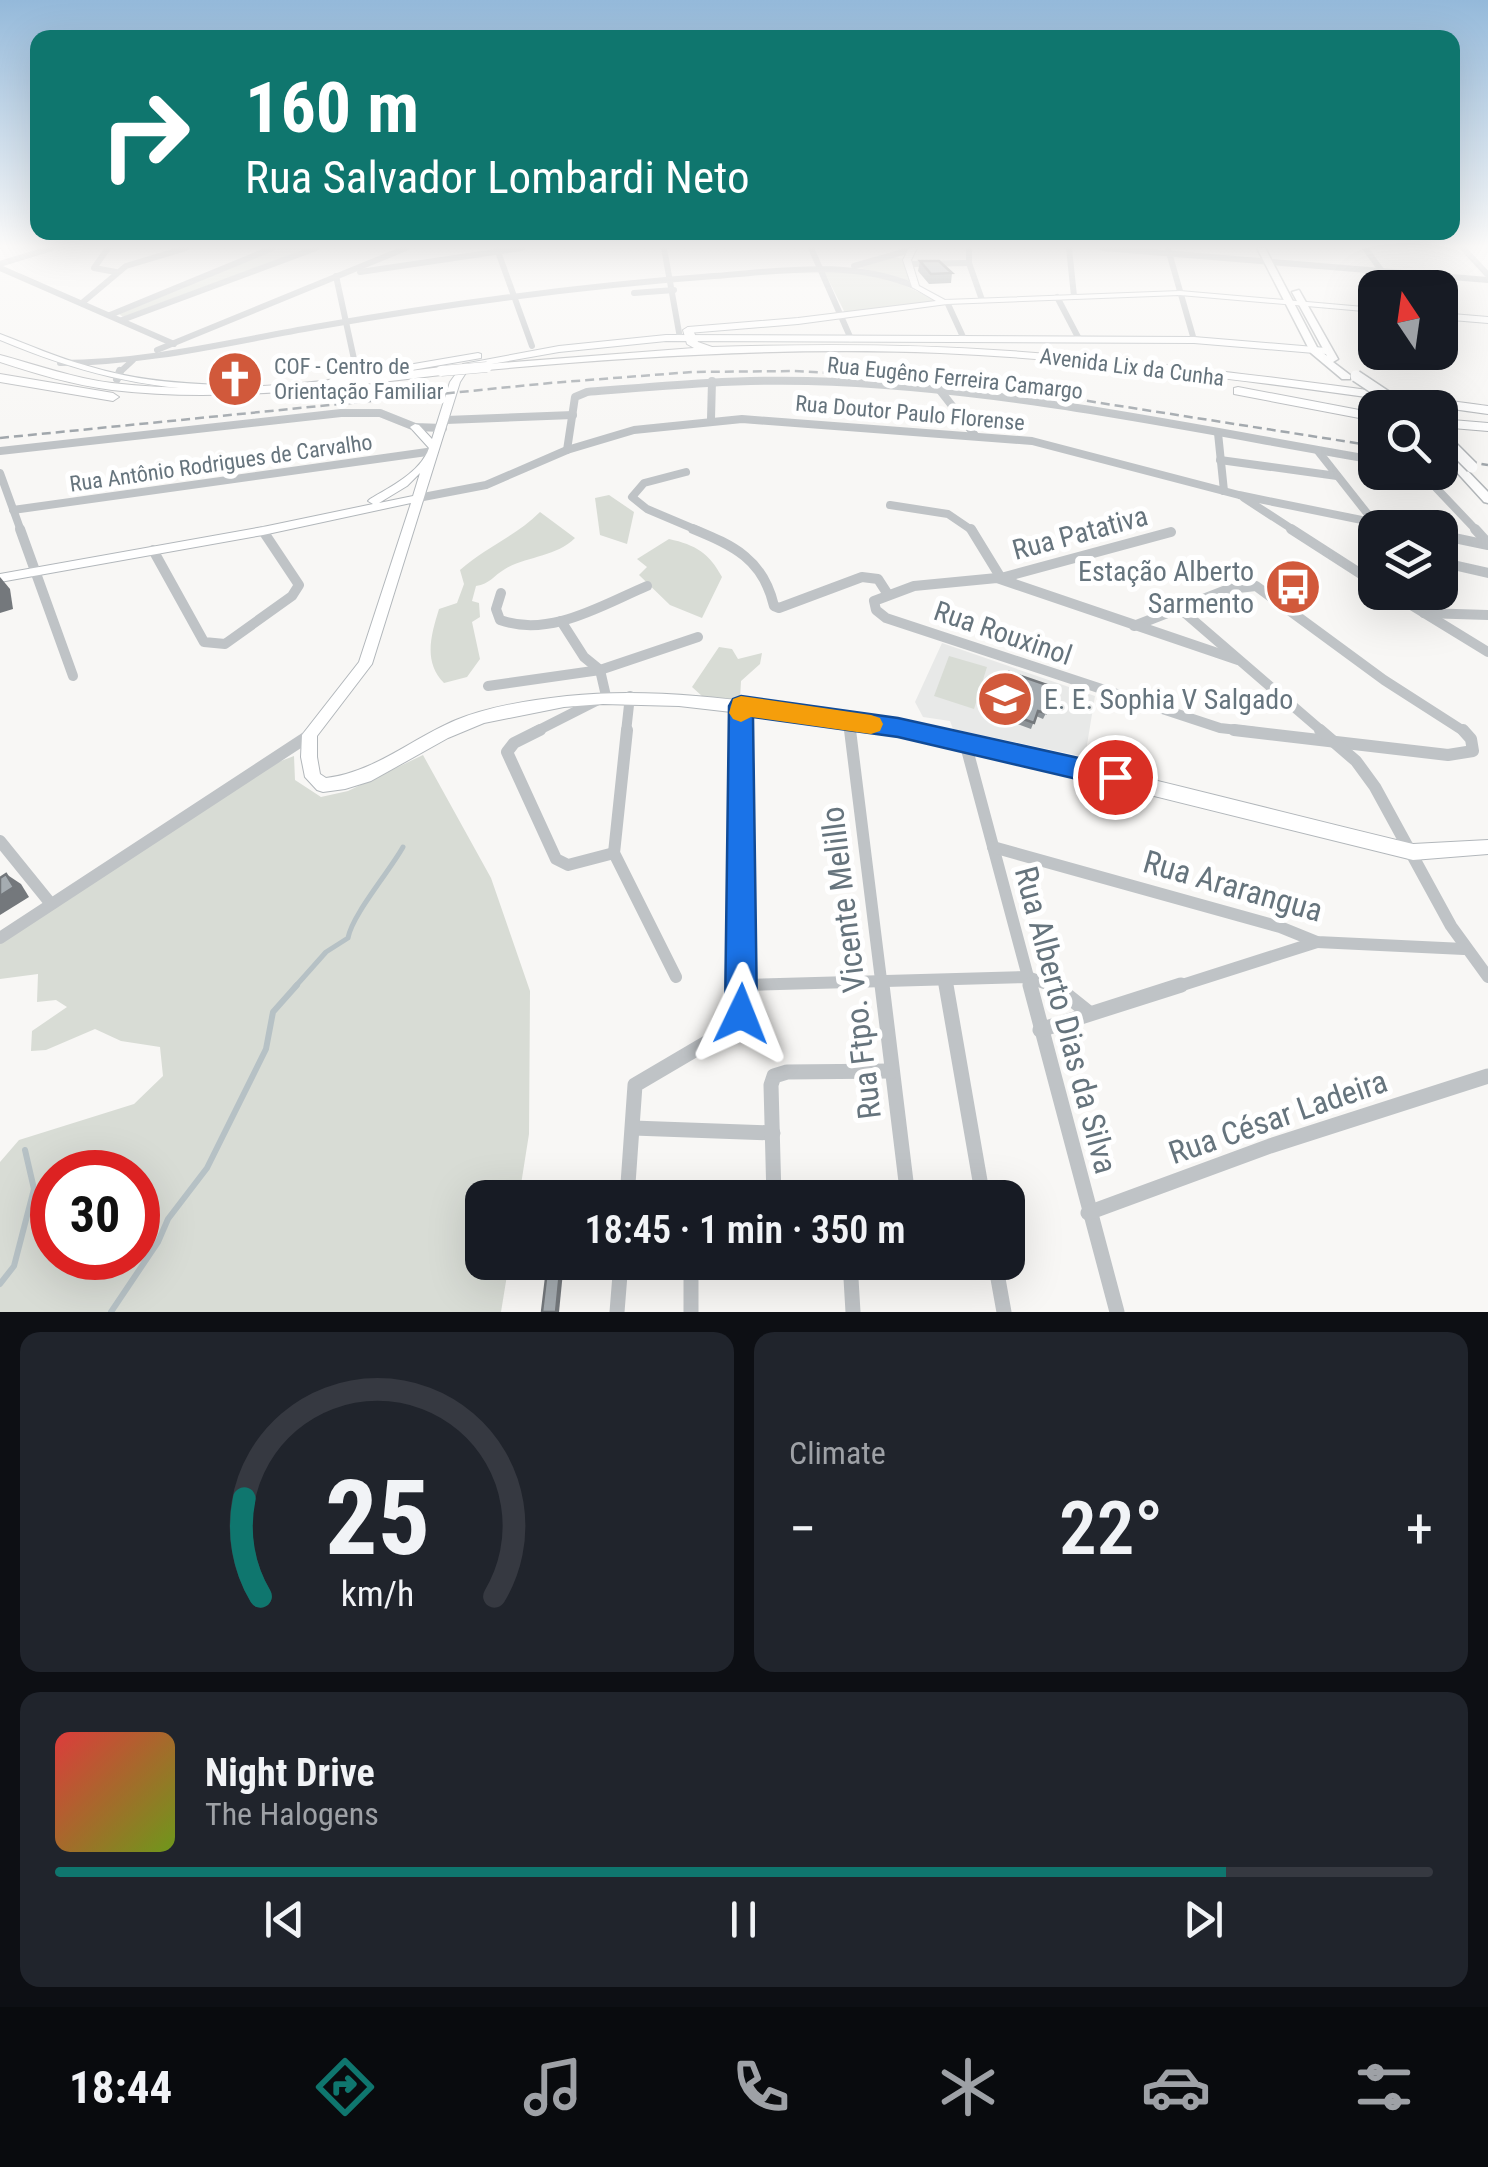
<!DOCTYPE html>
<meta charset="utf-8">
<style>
body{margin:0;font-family:"Roboto Condensed",sans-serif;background:#20242c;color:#f1f3f6;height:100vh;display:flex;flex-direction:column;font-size:38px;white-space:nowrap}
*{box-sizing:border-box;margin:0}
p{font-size:32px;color:#9ea1a6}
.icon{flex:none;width:55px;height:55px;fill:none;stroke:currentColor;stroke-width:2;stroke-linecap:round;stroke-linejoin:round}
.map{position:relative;height:1312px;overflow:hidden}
.sheet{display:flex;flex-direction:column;gap:20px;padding:20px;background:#0d0f14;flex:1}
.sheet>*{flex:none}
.top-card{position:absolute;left:30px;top:30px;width:1430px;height:210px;border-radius:20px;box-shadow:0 10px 40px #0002;background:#0f766e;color:#fff;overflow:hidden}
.needle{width:65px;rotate:347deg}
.tools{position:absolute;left:1358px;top:270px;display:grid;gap:20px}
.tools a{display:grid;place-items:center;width:100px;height:100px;border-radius:20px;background:#171b24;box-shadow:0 10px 40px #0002;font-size:50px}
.speed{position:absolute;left:30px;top:1150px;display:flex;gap:20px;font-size:50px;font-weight:700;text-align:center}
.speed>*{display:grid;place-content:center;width:130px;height:130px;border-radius:50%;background:#171b24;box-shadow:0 10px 40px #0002;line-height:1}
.speed .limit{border:15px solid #d22;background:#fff;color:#111}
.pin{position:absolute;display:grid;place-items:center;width:85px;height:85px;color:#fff;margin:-42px;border:5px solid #fff;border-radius:50%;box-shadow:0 2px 10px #0007}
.me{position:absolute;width:110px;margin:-55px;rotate:2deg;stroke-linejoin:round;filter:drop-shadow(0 0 8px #0008)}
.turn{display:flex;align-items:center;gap:35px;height:210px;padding:0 50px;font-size:45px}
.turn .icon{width:130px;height:130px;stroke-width:2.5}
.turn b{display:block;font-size:70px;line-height:85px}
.big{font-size:75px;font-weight:600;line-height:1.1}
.sheet .card{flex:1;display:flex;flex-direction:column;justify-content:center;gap:15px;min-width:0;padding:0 35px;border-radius:20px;background:#20242c}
.sheet .dial{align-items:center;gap:0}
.dial svg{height:260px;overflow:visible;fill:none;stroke:#363941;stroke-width:7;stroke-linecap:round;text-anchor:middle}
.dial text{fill:#f1f3f6;stroke:none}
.song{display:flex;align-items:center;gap:30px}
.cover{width:120px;height:120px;border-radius:15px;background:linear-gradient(135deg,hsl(0 70% 55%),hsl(80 70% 35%))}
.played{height:10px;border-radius:5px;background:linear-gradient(90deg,#0f766e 85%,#363941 85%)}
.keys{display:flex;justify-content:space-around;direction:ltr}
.heat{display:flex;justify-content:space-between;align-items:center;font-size:55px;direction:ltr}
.sheet .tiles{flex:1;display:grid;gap:20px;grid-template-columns:1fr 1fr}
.card:last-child{grid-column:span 2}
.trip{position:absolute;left:465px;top:1180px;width:560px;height:100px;border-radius:20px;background:#171b24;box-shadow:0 10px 40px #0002;font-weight:600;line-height:100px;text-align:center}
.menu{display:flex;height:160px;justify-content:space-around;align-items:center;background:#090b0e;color:#9ea1a6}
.menu .icon{width:70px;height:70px}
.menu .active{color:#0f766e}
.menu b{font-size:45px;color:#f1f3f6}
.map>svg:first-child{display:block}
.built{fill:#e8e9e8}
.green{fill:#d8dcd5;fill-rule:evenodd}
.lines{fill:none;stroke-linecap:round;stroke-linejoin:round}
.stream-far1{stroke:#b6c1c5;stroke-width:5}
.stream{stroke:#b6c1c5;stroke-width:6}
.secondary-casing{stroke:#b2b7bb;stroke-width:2}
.primary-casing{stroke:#b3b7ba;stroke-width:3}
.highway-casing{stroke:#b3b6b9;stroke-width:2}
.street-far4{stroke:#bfc3c6;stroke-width:6}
.street-far3{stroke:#bfc3c6;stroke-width:8}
.street-far2{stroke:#bfc3c6;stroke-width:10}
.street-far1{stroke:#bfc3c6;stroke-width:12}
.street{stroke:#bfc3c6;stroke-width:15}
.secondary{fill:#fff;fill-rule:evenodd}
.primary{fill:#fff;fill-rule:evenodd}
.highway{fill:#fff;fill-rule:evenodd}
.rail{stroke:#a1a7ac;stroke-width:2.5;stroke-dasharray:9 5;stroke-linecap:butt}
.primary-bridge-casing{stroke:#b3b7ba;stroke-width:14;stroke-linecap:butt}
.highway-bridge-casing{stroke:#b3b6b9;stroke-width:11;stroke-linecap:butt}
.primary-bridge{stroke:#fff;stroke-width:11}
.highway-bridge{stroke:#fff;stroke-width:10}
.wall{fill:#8e9498}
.shaded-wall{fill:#74787c}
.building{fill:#a5acb1;stroke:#74787c;stroke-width:2.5}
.route{fill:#1a73e8;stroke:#114b97;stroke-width:2.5}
.slow{fill:#f59e0b}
.labels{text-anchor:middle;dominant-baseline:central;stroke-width:10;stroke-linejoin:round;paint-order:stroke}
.far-poi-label{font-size:22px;fill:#66747d;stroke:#fff;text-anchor:start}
.far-street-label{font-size:22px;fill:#66747d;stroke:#fff}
.street-label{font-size:28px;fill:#66747d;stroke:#fff}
.poi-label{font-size:28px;fill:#66747d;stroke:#fff;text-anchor:end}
.near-street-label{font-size:32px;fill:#66747d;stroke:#fff}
</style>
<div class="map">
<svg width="1488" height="1312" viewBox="0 0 1488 1312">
<rect width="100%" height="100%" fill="#f8f7f5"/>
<!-- built -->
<polygon class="built" points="942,643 1095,696 1085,757 953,729 950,721 923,717 915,702"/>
<!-- green -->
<g class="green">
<polygon points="279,248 308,248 123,317 119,314"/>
<path d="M 893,257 L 904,259 L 911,282 L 878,273 C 901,282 920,295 944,302 L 845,313 L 824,271 L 873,271 L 855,267 Z"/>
<polygon points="609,495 634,512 627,544 600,535 595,498"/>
<path d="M 540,512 L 575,538 C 556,557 527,556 505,569 C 493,576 490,584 476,586 L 472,601 L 479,603 L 480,617 L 472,622 L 480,659 L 467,677 L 444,683 C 423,662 431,635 439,609 L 457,603 L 464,584 L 460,570 C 486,547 516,536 540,512 Z"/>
<path d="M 669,539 C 696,545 709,553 722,577 L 702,618 L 670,605 L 639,575 L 647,567 L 637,559 Z"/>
<polygon points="719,647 732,649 738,659 762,653 760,664 741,681 740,700 702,696 692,687"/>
<polygon points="949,656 987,667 974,709 934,696"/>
<path d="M 423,755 L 491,878 L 530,991 L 529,1134 L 519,1197 L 482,1198 L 482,1262 L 509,1263 L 501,1312 L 0,1312 L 0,1162 L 19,1140 L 134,1104 L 163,1076 L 160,1047 L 121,1041 L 95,1029 L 46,1050 L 31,1051 L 32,1031 L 67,1007 L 56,1000 L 37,1002 L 38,974 L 0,979 L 0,944 L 273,764 L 294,756 L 295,780 L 321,797 L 348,791 ZM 52,1172 L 138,1172 L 138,1258 L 52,1258 Z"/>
</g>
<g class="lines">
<!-- stream-far1 -->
<path class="stream-far1" d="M 294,988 L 326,952 L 348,938 C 352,915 389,872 403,847"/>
<!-- stream -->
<g class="stream">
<polyline points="0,1284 14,1266 34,1189 25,1150"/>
<polyline points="111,1312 158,1242 168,1219 207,1168 266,1049 273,1012 297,985"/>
</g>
<!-- secondary casing -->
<g class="secondary-casing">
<g id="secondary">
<polygon points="909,248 917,248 911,260 919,286 945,300 1180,291 1375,308 1375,312 1180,295 947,304 798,324 688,333 684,330 688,327 798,318 936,301 912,287 903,260"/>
<polygon points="1440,313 1488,317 1488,323 1440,319"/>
<path d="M 0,334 C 29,345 58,358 88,366 C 133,380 179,384 226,385 L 231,388 L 226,391 C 144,389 76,372 0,340 Z"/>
<path d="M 666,335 L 1194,337 L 1326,348 L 1330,351 L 1326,354 L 1194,343 L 666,341 L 559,352 L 469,368 L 460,382 L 372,664 L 317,736 L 317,757 L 320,774 L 326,778 C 375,772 411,739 456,720 C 490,706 530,700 567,696 C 655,687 743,700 830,713 C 1027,743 1220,798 1413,844 L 1488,840 L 1488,854 L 1413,860 L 944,744 L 800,720 L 679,706 L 603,704 L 564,707 L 484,723 L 448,738 L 371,781 L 345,789 L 323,792 L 317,790 L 305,777 L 301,757 L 302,735 L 359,662 L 411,503 L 263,535 L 0,582 L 0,574 L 263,527 L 373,504 L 368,501 L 370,499 C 390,487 421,472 429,448 L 410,427 L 415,424 L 419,425 L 432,439 L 450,382 L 463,364 L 559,346 ZM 420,473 L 413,496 L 379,503 L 407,486 Z"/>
<polygon points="478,353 481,354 481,358 332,384 327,381 332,378"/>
</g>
</g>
<!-- primary casing -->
<g class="primary-casing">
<g id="primary">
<polygon points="1257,248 1265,248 1318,349 1327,356 1292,292 1299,290 1338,359 1333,362 1350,375 1350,379 1342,379 1311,353"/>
<polygon points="1457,462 1461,464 1488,492 1488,503 1484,502 1453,468 1451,466"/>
</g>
</g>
<!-- highway casing -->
<g class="highway-casing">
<g id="highway">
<path d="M 688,327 L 693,330 L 698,342 L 712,347 C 812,344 911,344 1010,351 C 1170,362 1329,385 1488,406 L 1488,414 C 1306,389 1124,361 940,353 C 789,347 637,356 487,370 L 481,367 L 487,364 L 694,348 L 687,344 L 683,330 Z"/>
<path d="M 0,355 C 37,365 73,378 112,383 C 222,396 332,381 441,367 L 447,371 L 441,375 C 332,388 222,403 112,390 C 73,385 37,374 0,362 Z"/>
<polygon points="0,374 113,393 119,397 113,401 0,382"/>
<polygon points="1238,387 1375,413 1375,421 1234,394 1234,388"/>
<polygon points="1440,419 1488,423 1488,431 1440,427"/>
</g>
</g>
<!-- street-far4 -->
<g class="street-far4">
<polyline points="108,248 94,268 116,272"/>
<polyline points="664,248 680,338"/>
<polyline points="811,248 851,339"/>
<polyline points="969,248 969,263 982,300"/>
<polyline points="1069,248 1074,296"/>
<polyline points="1103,248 1488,280"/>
<polyline points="1365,248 1394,288"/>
<polyline points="1463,248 1488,275"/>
<polyline points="497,249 532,346"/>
<polyline points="1168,249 1194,340"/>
<polyline points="0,264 52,248"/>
<polyline points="908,264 969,263"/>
<polyline points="854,266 910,250"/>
<polyline points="0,268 174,344"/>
<polyline points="360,272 522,248"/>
<polyline points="336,276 357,373"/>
<polyline points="634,293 674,290"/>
<polyline points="1057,297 1079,339"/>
<polyline points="947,302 964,339"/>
<polyline points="82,303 126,266 186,248"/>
<polyline points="110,315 273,248"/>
<polyline points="122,320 316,248"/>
<polyline points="157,350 406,248"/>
<path d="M 60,363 C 147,363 230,342 315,327 C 447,304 580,286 714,276 C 783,271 851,259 916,287"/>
<polyline points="119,373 133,360"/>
</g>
<!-- street-far3 -->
<g class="street-far3">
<polyline points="357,371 358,377"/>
<polyline points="117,379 120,371"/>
<polyline points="939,389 974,434"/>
<polyline points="711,419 712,381"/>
<polyline points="446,420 573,415"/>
<polyline points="1218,433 1224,491"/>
<path d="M 567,450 L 575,397 L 587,392 C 660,386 734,379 808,381 C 999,386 1188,428 1375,460"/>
<polyline points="0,451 341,413 380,413 415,427 443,428"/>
<polyline points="1318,451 1374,522"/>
<polyline points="1220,460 1337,476"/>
<polyline points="686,472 644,483 632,497 647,509 699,531"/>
<polyline points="1421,472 1477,531"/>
<polyline points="0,473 21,531"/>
<polyline points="418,498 486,485 567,450 634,430 742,419 1032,441 1239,495 1401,528"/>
<polyline points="1244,498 1295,531"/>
<polyline points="890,505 948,514 973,531"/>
<polyline points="13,510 434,451"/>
</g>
<!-- street-far2 -->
<g class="street-far2">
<polyline points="20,529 73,676"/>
<path d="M 693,529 C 734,546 763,559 774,606 L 779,608 L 862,577 L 878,579 L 887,593"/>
<polyline points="971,529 1001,578 1171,532"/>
<polyline points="1291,529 1375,583"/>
<polyline points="1475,529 1488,543"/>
<polyline points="1440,535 1488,545"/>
<polyline points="153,550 204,642 225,644 292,596 299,585 263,531"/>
<polyline points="1440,562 1488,573"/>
<polyline points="1390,592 1488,652"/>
<path d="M 501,593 L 496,609 L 500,620 C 550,638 602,605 647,586"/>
<polyline points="1178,607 1323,732"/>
<polyline points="1424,613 1488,615"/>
<polyline points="1134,626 1229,589 1256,586 1384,680 1465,732"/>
<polyline points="1238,660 997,578 914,586 874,601 876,610 886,618 1220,728 1255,732"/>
<polyline points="488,686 600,670 698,637"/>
<polyline points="741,706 741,732"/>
<polyline points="849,722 850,732"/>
<polyline points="535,732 606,696 600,670 584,657 561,621"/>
<polyline points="626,732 630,696"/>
</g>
<!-- street-far1 -->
<g class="street-far1">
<polyline points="540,730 514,743 507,752 556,859 568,865 614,853"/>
<polyline points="627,730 614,853 676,977"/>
<polyline points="741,730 741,988"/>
<polyline points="850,730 882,988"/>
<polyline points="1234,730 1448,755 1473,751 1471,739 1463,730"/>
<polyline points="1320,730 1356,761 1375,787 1451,926 1488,977"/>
<polyline points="965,742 1031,988"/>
<polyline points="0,841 51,904"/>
<polyline points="993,847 1280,927 1317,942 1464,949"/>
<polyline points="0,938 310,735"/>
<polyline points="945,981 946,988"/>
<polyline points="743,985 1027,977 1059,988"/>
<polyline points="1173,988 1317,942"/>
</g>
<!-- street -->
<g class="street">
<polyline points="882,985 908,1198"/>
<polyline points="946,985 983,1198"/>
<polyline points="1030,985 1117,1312"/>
<polyline points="1054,985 1089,1013"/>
<polyline points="1040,1030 1181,985"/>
<polyline points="633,1128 773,1133"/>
<polyline points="627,1198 635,1085 737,1025 741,985"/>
<polyline points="774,1198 771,1085 774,1076 787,1072 891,1071"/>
<polyline points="1088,1213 1270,1146 1488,1076"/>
<polyline points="691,1262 691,1312"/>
<polyline points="850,1262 853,1312"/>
<polyline points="995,1262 1004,1312"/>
<polyline points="617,1312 621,1262"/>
</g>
<!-- secondary -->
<use href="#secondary" class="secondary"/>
<!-- primary -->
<use href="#primary" class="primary"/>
<!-- highway -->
<use href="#highway" class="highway"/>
<!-- rail -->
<g class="rail">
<polyline points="0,438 550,383 692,372 794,371 954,380 1375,446"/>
<polyline points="1440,457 1488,465"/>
</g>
<!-- primary-bridge casing -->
<g class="primary-bridge-casing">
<g id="primary-bridge">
<polyline points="1356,376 1404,408"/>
<polyline points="1448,443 1472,467"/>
</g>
</g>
<!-- highway-bridge casing -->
<g class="highway-bridge-casing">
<polyline id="highway-bridge" points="441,371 487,367"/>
</g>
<!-- primary-bridge -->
<use href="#primary-bridge" class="primary-bridge"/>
<!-- highway-bridge -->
<use href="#highway-bridge" class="highway-bridge"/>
</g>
<!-- wall -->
<g class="wall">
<polygon points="920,261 952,273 951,283 929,284 918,271"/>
<polygon points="994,697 1044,701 1046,713 1043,719 1036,716 1031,729 999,717 1002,707 992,703"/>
</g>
<!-- shaded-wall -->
<g class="shaded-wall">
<polygon points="0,577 10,589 13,609 0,613"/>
<polygon points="6,874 21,884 29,897 0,915 0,896"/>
<polygon points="561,1262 564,1262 559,1312 556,1312"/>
</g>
<!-- building -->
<g class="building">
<polygon points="920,261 939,261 952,273 931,274"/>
<polygon points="1009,672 1050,686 1044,701 1050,703 1046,713 1038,711 1034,723 1001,711 1005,701 994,697"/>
<polygon points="6,874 14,887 0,896 0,878"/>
<polygon points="548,1262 561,1262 556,1312 542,1312"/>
</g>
<!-- sky -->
<linearGradient id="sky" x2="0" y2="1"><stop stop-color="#94b9da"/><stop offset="0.57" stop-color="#fcfbfa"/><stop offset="1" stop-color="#fcfbfa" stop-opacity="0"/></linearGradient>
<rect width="1488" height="432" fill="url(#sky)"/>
<!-- route -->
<polygon class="route" points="741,696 898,718 1115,766 1124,769 1128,777 1124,785 1115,788 898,737 753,717 757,1014 752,1026 741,1031 730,1026 725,1014 729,706 733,699"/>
<!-- slow -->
<polygon class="slow" points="741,696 871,715 880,718 883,724 880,731 871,734 751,717 741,722 733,719 729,713 733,699"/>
<!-- icons -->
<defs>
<g id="church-disc" transform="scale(2.875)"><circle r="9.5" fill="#d1593b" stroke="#fff"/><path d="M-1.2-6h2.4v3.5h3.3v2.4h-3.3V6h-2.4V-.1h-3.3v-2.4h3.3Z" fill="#fff"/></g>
<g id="bus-disc" transform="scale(2.875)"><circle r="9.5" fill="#d1593b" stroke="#fff"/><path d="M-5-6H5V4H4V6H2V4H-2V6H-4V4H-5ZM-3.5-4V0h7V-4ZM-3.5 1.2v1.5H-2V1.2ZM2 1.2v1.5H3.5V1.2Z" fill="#fff"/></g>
<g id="school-disc" transform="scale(2.875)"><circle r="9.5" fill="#d1593b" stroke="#fff"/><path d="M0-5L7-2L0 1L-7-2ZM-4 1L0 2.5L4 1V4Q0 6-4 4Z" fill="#fff"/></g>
</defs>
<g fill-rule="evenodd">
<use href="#church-disc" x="235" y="379"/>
<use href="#bus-disc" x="1293" y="587"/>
<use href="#school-disc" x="1005" y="699"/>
</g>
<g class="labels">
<!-- far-poi labels -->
<g class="far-poi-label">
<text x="274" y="366">COF - Centro de<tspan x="274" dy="25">Orientação Familiar</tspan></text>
</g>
<!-- far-street labels -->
<g class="far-street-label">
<text transform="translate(1132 367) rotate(7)">Avenida Lix da Cunha</text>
<text transform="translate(955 378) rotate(6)">Rua Eugêno Ferreira Camargo</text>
<text transform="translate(910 413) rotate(5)">Rua Doutor Paulo Florense</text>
<text transform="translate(221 463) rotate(-8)">Rua Antônio Rodrigues de Carvalho</text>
</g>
<!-- street labels -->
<g class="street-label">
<text transform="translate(1080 533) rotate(-15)">Rua Patativa</text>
<text transform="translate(1003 633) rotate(19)">Rua Rouxinol</text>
</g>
<!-- poi labels -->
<g class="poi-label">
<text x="1254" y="571">Estação Alberto<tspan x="1254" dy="32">Sarmento</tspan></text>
<text x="1044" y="699" text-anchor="start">E. E. Sophia V Salgado</text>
</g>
<!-- near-street labels -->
<g class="near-street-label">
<text transform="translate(1233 886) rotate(16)">Rua Ararangua</text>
<text transform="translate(851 963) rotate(-97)">Rua Ftpo. Vicente Melillo</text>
<text transform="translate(1066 1020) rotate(75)">Rua Alberto Dias da Silva</text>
<text transform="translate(1278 1117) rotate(-19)">Rua César Ladeira</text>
</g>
</g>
</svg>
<div class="tools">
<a><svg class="needle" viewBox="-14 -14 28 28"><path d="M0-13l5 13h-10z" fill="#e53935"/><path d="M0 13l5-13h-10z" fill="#9ea1a6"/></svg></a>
<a><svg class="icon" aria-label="search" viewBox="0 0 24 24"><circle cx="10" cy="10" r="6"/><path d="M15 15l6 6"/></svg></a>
<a><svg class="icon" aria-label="layers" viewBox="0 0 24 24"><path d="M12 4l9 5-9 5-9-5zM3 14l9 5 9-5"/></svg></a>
</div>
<div class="speed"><div class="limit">30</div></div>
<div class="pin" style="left:1115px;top:777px;background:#d93025"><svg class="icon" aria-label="arrive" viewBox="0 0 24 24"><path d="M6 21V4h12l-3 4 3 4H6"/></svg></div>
<svg class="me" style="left:741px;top:1014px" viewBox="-20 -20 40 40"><path d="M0-17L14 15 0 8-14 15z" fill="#1a73e8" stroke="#fff" stroke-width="4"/></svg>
<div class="trip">18:45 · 1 min · 350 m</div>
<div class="top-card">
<div class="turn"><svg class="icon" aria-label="right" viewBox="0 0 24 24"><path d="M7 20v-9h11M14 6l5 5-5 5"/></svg><div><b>160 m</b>Rua Salvador Lombardi Neto</div></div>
</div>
</div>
<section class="sheet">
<div class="tiles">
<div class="card dial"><svg viewBox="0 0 100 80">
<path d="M14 69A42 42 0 1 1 86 69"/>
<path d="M14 69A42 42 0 0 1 9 39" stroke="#0f766e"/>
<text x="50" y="56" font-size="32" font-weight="700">25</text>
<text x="50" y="72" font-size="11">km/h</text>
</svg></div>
<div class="card"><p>Climate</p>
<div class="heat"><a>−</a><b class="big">22°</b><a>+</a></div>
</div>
<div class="card">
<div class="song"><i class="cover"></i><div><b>Night Drive</b><p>The Halogens</p></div></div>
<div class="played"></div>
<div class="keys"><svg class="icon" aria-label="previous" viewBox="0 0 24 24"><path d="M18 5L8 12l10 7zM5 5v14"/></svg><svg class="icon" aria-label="pause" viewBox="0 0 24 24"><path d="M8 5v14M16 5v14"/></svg><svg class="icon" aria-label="next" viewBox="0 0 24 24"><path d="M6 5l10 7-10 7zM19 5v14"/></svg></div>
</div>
</div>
</section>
<nav class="menu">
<b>18:44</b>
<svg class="icon active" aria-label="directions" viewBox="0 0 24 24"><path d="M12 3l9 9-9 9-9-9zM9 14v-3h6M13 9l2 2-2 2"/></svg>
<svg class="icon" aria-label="music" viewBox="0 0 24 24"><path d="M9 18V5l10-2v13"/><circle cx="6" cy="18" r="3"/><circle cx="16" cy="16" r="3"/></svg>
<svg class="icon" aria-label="phone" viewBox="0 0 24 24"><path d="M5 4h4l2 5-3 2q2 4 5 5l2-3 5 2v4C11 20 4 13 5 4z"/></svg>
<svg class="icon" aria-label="climate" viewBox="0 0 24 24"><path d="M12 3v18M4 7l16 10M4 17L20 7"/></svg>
<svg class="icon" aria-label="car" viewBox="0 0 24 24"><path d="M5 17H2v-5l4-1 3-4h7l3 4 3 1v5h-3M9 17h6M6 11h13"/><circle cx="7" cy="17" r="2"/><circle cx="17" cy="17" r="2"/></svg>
<svg class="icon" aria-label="filters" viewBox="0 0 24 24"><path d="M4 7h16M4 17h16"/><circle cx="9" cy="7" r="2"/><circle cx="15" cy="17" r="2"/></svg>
</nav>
